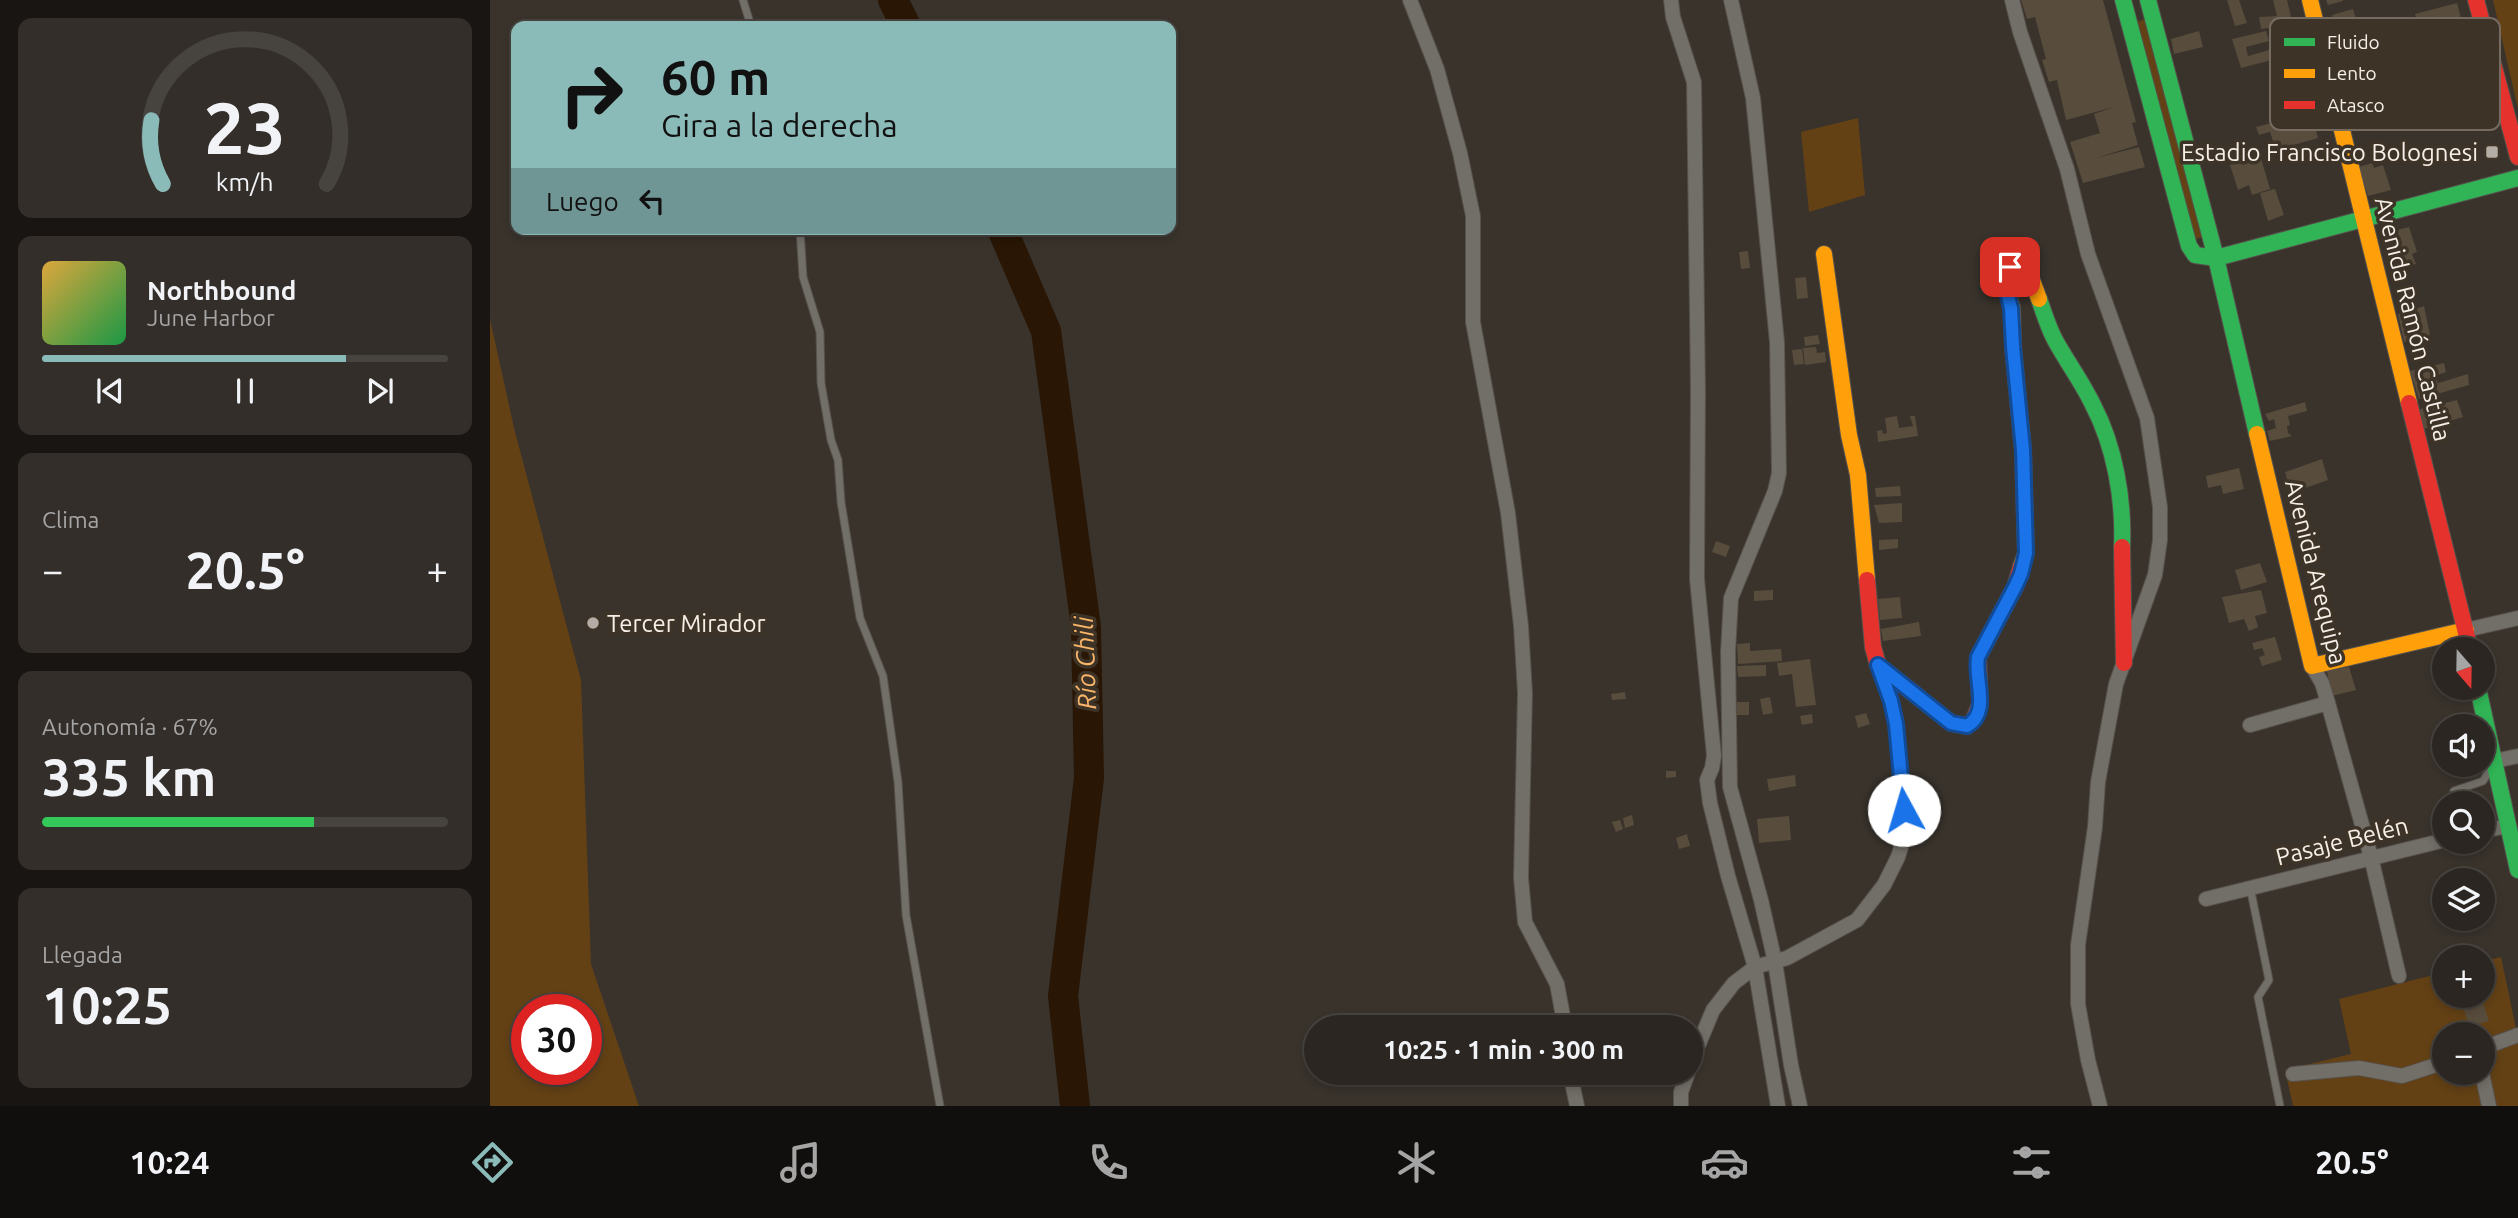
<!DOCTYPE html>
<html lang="es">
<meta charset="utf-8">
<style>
body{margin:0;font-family:Ubuntu,sans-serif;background:#332e2a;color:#f1f3f6;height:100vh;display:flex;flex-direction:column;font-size:26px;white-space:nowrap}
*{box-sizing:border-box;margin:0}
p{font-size:23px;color:#a6a5a5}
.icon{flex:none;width:38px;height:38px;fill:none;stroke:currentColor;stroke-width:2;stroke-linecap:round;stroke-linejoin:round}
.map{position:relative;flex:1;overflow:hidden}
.drawer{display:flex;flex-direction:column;gap:18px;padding:18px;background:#181512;width:490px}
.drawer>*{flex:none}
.banner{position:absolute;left:21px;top:21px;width:665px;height:214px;border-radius:14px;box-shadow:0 4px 10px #0003,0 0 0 2px #47433f;background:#8bbbb9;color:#111;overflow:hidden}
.needle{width:46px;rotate:160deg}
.controls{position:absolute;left:1942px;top:637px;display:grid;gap:14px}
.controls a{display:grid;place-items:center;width:63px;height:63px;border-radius:50%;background:#2b2621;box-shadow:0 4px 10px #0003,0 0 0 2px #47433f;font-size:35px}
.speed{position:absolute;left:21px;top:994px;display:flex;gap:14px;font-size:35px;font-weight:700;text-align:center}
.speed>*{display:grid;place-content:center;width:91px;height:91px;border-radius:50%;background:#2b2621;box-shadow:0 4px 10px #0003,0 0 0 2px #47433f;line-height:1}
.speed .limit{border:10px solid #d22;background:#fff;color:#111}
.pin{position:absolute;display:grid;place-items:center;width:60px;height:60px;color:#fff;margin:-30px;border-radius:14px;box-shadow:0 4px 10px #0006}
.me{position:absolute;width:77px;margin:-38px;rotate:354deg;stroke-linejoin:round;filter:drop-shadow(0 0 5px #0008)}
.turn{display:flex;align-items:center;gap:24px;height:147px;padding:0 35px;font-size:32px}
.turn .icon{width:91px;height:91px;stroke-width:2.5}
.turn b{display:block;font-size:49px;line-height:60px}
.then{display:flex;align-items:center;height:66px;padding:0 35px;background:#0003;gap:14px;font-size:26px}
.big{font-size:52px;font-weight:700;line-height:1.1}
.drawer .tile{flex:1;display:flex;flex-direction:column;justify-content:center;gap:10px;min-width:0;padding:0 24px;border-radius:14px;background:#332e2a}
.drawer .dial{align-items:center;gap:0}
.dial svg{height:182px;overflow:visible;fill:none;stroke:#47433f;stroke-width:7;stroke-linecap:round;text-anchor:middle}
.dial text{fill:#f1f3f6;stroke:none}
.song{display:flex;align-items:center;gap:21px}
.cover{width:84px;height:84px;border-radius:10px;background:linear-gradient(135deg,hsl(40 70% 55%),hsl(140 70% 35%))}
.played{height:7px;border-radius:4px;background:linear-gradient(90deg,#8bbbb9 75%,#47433f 75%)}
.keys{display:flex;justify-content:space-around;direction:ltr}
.heat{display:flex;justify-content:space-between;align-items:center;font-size:38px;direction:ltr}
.charge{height:10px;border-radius:5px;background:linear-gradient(90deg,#34c759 67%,#47433f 0)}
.trip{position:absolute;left:814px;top:1015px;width:399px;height:70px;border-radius:35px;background:#2b2621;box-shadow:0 4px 10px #0003,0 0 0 2px #47433f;font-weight:700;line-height:70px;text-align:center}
.tabs{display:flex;height:112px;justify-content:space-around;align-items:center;background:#110f0d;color:#a6a5a5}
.tabs .icon{width:49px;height:49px}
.tabs .current{color:#8bbbb9}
.tabs b{font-size:32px;color:#f1f3f6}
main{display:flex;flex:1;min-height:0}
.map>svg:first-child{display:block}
.green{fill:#634115;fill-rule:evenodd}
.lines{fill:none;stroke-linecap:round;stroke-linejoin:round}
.river{stroke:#291604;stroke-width:30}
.building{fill:#584c3c}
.lane-casing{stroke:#57514c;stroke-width:9}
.street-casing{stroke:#57514c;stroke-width:16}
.fast-casing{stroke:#57514c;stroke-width:18}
.slow-casing{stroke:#57514c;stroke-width:18}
.jam-casing{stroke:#57514c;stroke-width:18}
.lane{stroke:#726e68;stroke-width:7}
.street{stroke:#726e68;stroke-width:14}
.fast{stroke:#30b455;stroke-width:16}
.slow{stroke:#ff9f0a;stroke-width:16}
.jam{stroke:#e5322d;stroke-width:16}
.route-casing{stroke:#114b97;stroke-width:18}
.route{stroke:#1a73e8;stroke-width:12}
.poi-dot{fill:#b4ada6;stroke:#3e3327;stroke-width:2.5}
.labels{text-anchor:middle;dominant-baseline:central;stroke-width:7;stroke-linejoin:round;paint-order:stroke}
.poi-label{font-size:24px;fill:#f6efe7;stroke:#3e3327;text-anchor:end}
.street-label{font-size:24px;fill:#f6efe7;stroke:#3e3327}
.water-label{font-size:26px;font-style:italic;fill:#f9b569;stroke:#3e3327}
.key{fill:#3e3327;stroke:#756b61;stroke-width:2}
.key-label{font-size:19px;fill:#f6efe7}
</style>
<main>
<section class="drawer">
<div class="tile dial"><svg viewBox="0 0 100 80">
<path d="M14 69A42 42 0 1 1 86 69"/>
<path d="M14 69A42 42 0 0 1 9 41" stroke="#8bbbb9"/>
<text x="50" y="56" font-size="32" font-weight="700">23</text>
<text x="50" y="72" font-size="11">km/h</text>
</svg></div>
<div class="tile">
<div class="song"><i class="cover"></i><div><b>Northbound</b><p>June Harbor</p></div></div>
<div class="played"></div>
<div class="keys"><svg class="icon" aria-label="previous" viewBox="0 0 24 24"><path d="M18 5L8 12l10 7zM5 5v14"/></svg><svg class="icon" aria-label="pause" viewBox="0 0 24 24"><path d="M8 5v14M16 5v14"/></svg><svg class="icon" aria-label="next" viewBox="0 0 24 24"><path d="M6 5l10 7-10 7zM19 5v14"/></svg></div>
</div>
<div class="tile"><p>Clima</p>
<div class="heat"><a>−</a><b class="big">20.5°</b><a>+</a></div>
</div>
<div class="tile"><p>Autonomía · 67%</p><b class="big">335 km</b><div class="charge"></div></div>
<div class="tile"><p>Llegada</p><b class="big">10:25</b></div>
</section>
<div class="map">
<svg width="2028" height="1106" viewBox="0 0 2028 1106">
<rect width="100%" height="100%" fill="#39332c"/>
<!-- green -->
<g class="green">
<polygon points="2003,0 2028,0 2028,109"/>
<polygon points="1655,19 1713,237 1705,239 1647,22"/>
<polygon points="1368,118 1375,195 1319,212 1311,132"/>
<path d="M 0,319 L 24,428 L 91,680 L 101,964 L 149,1106 L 0,1106 ZM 37,1010 L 96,1010 L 96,1069 L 37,1069 Z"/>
<path d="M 2011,957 L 2028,1038 L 2028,1106 L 1803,1106 L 1795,1070 L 1861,1054 L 1849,999 L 1955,972 L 1955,996 L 1993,996 L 1993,961 ZM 1955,1034 L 1993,1034 L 1993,1073 L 1955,1073 Z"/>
</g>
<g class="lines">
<!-- river -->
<g class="river">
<polyline points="403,0 416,26"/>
<polyline points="512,229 556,331 596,627 599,778 573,996 585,1106"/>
</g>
</g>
<!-- building -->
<g class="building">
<polygon points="1531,0 1613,0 1646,122 1642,123 1648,145 1606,158 1649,147 1655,167 1593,183 1580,142 1610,133 1604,114 1624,107 1576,120 1567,80 1559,82 1552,60 1556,59 1545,17 1537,19"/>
<polygon points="1737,0 1749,0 1757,23 1745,26"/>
<polygon points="1783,0 1797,0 1811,58 1788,64 1779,28 1771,29 1769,17 1787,16"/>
<polygon points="1836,0 1853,0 1853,1 1838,5"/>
<polygon points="1967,3 1977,41 1954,46 1950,34 1932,38 1925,14"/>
<polygon points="1863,9 1869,28 1847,33 1842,15"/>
<polygon points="1709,31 1713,47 1684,54 1681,39"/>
<polygon points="1776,31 1779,41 1756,47 1758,56 1779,50 1782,60 1751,68 1742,39"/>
<polygon points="1821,113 1828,138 1786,150 1780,132 1769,135 1766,127"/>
<polygon points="1770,155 1780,189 1762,195 1759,185 1748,190 1740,165"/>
<polygon points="1882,163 1884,168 1893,165 1901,190 1878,196 1869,167"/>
<polygon points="1785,189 1794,215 1778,221 1770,193"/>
<polygon points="1919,227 1927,252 1922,254 1926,264 1903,270 1893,241 1899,232"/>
<polygon points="1258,251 1260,268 1251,269 1249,252"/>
<polygon points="1316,277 1318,298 1307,299 1305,278"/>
<polygon points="1934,306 1940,335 1914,342 1908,314"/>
<polygon points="1328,335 1330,344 1315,346 1314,337"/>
<polygon points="1326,347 1327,353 1335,352 1336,362 1315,365 1313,348"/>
<polygon points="1312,349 1314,364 1304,365 1302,350"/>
<polygon points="1954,363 1956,372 1945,376 1948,383 1978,374 1979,385 1929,399 1920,371"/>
<polygon points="1967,400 1973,417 1933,429 1926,410"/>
<polygon points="1815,402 1817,411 1798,416 1800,425 1797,426 1798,433 1802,436 1780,441 1777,431 1786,428 1784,419 1779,421 1775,414"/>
<polygon points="1407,416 1409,428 1423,426 1420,416 1425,416 1428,436 1388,442 1387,431 1392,430 1393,434 1397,433 1395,418"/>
<polygon points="1832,459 1838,480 1801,493 1795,472"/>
<polygon points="1749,468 1754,489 1733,494 1731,485 1718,488 1716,476"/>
<polygon points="1410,486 1411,496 1386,497 1385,488"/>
<polygon points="1412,503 1412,522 1389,523 1384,505"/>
<polygon points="1408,539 1408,548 1389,550 1389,540"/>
<polygon points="1226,541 1240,546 1236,557 1222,552"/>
<polygon points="1770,563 1777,582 1751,590 1745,570"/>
<polygon points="1283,590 1283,600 1264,601 1264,591"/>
<polygon points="1771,590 1777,613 1765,616 1768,627 1759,631 1754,619 1739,623 1732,597"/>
<polygon points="1410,597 1412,618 1390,620 1388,599"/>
<polygon points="1429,622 1431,636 1393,641 1391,629"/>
<polygon points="1785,637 1792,660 1772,666 1769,657 1775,655 1772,648 1764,650 1762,643"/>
<polygon points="1260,643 1260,651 1291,649 1292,661 1248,664 1247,644"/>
<polygon points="1320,659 1326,705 1306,707 1302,674 1289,676 1287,663"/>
<polygon points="1276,665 1276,676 1248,677 1247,666"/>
<polygon points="1859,667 1866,690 1842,696 1837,671"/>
<polygon points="1135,692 1136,699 1122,700 1121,694"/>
<polygon points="1280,697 1283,713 1273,715 1270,699"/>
<rect x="1247" y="702" width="12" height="13"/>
<polygon points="1376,713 1380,724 1368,728 1365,716"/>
<polygon points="1322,714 1323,723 1312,725 1310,716"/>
<polygon points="1176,771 1186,771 1186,777 1176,778"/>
<polygon points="1305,775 1306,786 1279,791 1277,779"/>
<polygon points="1142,815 1144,825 1135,828 1133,818"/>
<polygon points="1299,816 1301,840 1269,843 1267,819"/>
<polygon points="1130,820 1133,829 1126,832 1122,822"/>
<polygon points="1197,834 1200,846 1189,849 1186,838"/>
<polygon points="1970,996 1991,996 1999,1021 1979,1027"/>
</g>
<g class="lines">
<!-- lane casing -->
<g class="lane-casing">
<g id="lane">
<polyline points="253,0 261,26"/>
<polyline points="310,229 313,277 330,332 331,383 341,440 348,460 351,502 370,618 393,676 408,782 416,915 450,1106"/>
<polyline points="1975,788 1977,803"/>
<polyline points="1966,803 1964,791 1993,781 2001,768"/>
<polyline points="1760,887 1779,980 1768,997 1790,1106"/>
</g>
</g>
<!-- street casing -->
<g class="street-casing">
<g id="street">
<polyline points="920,0 947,69 970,153 983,216 983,322 1018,513 1031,626 1035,693 1031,878 1035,922 1067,984 1075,1027"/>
<polyline points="1181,0 1183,17 1204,82 1208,391 1207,579 1224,756 1222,768 1217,780 1220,803 1238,876 1265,967 1288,1106"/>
<polyline points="1241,0 1263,98 1287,342 1289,473 1285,491 1241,598 1238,652 1240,787 1271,900 1285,962 1301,1065 1310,1106"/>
<polyline points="1522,0 1530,32 1577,169 1598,254 1657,418 1670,507 1670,540 1665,575 1626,684 1608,782 1605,827 1588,945 1588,1004 1598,1060 1610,1106"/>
<polyline points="1976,630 2028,618"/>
<polyline points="1822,666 1832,683 1838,703 1881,857 1909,976"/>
<polyline points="1760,725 1838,703"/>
<polyline points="2004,761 2028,756"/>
<polyline points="1993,831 2018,826"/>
<polyline points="1716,899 1955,840"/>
<polyline points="1993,1048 2028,1035"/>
<polyline points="1200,1065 1223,1010 1244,983 1265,967 1297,958 1367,920 1394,885 1408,857 1416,831 1406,724 1401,701 1389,667"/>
<polyline points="1080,1073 1087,1106"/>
<polyline points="1992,1073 1999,1106"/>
<polyline points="1803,1074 1869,1068 1912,1076 1955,1062"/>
<polyline points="1191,1106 1191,1092 1198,1073"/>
</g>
</g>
<!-- fast casing -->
<g class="fast-casing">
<g id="fast">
<polyline points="1633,0 1699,246 1705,255 1726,258 2028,178"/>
<polyline points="1658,0 1726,258 1767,434"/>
<path d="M 1549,299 C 1554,313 1558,327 1565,340 C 1577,362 1592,382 1603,405 C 1625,447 1634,500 1632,547"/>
<polyline points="1988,688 2028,870"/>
</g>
</g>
<!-- slow casing -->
<g class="slow-casing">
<g id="slow">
<polyline points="1820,0 1919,403"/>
<polyline points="1334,254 1359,435 1368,475 1377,580"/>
<polyline points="1767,434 1822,666 1976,630"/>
<polyline points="1531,567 1536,553 1533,450 1523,347 1522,308 1515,284 1515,273 1526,263 1536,264 1549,299"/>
</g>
</g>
<!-- jam casing -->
<g class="jam-casing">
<g id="jam">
<polyline points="1986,0 2028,157"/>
<polyline points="1919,403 1980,649"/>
<polyline points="1632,547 1634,663"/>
<polyline points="1377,580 1383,647 1388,665 1461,723 1477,726 1484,720 1490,704 1488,657 1525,587 1531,567"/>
</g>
</g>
<!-- lane -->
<use href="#lane" class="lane"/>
<!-- street -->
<use href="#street" class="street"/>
<!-- fast -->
<use href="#fast" class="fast"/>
<!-- slow -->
<use href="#slow" class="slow"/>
<!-- jam -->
<use href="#jam" class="jam"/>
</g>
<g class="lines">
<!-- route casing -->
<g class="route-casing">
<path id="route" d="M 1414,810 L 1406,724 L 1401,701 L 1388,665 L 1461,723 L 1477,726 C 1501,712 1484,680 1488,657 L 1525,587 L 1531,574 L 1536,553 L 1533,450 L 1523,347 L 1521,308 L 1515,284 L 1515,273 L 1520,267"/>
</g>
<!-- route -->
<use href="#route" class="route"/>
</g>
<!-- markers -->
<g class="poi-dot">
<rect x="1995" y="145" width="14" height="14" rx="3.5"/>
<circle cx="103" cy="623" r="7"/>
</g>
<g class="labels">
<!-- poi labels -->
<g class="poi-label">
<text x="1988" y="152">Estadio Francisco Bolognesi</text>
<text x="117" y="623" text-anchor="start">Tercer Mirador</text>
</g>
<!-- street labels -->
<g class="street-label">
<text transform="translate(1923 319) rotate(76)">Avenida Ramón Castilla</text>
<text transform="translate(1826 572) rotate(76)">Avenida Arequipa</text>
<text transform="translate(1852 841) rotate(-14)">Pasaje Belén</text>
</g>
<!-- water labels -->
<g class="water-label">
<text transform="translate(595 663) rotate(-92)">Río Chili</text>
</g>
</g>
<!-- legend -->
<rect x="1780" y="18" width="230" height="112" rx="10" class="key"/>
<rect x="1794" y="38" width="31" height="8" fill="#30b455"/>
<rect x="1794" y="69" width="31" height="9" fill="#ff9f0a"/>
<rect x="1794" y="101" width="31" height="8" fill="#e5322d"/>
<g class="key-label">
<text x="1837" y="49">Fluido</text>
<text x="1837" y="80">Lento</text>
<text x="1837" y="112">Atasco</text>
</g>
</svg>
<div class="controls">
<a><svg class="needle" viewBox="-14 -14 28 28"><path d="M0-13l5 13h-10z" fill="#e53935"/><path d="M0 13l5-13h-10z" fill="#a6a5a5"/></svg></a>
<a><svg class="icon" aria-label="sound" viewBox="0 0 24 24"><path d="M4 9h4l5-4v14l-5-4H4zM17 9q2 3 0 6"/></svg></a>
<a><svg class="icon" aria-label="search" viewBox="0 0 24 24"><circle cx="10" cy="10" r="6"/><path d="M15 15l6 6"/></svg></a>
<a><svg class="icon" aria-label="layers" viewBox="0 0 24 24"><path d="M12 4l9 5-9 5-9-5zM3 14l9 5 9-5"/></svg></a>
<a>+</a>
<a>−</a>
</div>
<div class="speed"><div class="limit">30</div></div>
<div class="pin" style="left:1520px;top:267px;background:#d93025"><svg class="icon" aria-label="arrive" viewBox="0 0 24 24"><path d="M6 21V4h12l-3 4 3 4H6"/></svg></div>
<svg class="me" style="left:1414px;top:810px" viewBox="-20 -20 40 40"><circle r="19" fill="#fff"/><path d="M0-13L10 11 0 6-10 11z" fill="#1a73e8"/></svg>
<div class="trip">10:25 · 1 min · 300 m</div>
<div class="banner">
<div class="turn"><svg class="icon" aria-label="right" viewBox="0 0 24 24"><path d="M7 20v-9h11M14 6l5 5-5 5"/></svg><div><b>60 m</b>Gira a la derecha</div></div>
<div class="then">Luego<svg class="icon" aria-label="left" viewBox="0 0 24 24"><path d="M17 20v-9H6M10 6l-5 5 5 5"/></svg></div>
</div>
</div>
</main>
<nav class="tabs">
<b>10:24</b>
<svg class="icon current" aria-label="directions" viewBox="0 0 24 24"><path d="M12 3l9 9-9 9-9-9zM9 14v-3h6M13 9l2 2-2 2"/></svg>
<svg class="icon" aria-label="music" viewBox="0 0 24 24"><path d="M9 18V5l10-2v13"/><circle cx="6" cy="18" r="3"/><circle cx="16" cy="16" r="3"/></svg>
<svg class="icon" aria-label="phone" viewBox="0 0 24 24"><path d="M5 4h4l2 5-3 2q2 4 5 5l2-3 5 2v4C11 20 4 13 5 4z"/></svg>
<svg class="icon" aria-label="climate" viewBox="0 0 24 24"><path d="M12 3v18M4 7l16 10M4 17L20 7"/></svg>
<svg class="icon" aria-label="car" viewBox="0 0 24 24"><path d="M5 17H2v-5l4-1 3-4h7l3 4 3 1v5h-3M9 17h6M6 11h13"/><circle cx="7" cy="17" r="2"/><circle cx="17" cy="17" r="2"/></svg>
<svg class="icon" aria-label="filters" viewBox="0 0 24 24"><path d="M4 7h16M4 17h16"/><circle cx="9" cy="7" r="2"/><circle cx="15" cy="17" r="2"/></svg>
<b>20.5°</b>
</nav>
